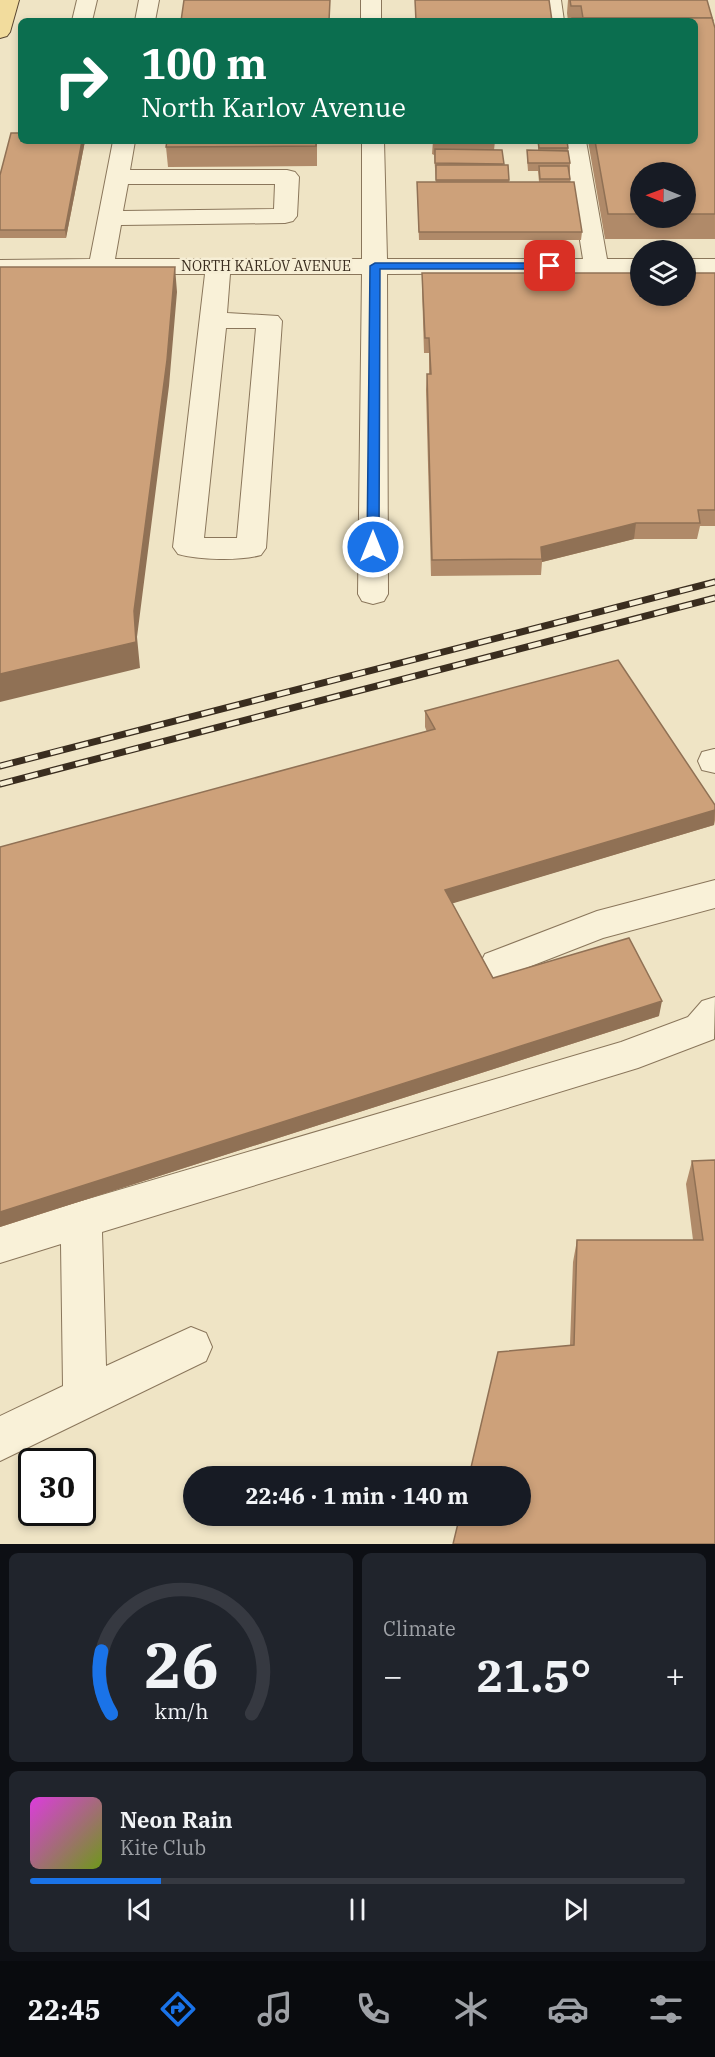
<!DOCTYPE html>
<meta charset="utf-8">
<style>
body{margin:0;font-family:"IBM Plex Serif",serif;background:#20242c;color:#f1f3f6;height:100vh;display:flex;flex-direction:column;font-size:22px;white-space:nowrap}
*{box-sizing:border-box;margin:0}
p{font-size:20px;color:#9ea1a6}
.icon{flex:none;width:33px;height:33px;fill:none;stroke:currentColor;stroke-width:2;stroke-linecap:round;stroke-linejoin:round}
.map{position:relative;height:1544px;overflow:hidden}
.panel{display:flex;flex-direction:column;gap:9px;padding:9px;background:#0d0f14;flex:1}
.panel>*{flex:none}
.banner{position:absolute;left:18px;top:18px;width:680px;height:126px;border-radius:9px;box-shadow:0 3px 9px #0003;background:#0b6e4f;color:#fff;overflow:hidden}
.needle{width:39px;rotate:271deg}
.buttons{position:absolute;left:630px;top:162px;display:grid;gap:12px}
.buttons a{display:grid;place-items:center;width:66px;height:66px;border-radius:50%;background:#171b24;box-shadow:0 3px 9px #0003;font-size:30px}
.speed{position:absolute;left:18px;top:1448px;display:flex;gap:12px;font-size:30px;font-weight:700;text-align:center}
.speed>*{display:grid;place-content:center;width:78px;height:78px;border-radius:50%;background:#171b24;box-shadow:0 3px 9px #0003;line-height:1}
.speed .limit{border:3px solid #111;border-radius:9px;background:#fff;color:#111}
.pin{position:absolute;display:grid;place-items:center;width:51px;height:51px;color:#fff;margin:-26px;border-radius:12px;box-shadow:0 3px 9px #0006}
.me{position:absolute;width:66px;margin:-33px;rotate:0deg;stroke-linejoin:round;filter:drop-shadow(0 0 4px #0008)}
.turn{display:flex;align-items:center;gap:21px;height:126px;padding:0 24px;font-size:27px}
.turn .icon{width:78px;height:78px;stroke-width:2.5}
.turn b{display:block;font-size:42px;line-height:51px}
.big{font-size:45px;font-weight:700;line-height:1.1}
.panel .widget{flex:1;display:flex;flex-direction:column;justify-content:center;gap:9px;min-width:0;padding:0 21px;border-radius:9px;background:#20242c}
.panel .dial{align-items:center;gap:0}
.dial svg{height:156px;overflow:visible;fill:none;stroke:#363941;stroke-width:7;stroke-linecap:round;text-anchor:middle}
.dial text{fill:#f1f3f6;stroke:none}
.song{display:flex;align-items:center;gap:18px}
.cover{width:72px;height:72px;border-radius:9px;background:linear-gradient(135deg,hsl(300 70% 55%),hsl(80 70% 35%))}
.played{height:6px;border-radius:3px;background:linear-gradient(90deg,#1a73e8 20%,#363941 20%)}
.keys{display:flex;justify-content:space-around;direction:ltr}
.heat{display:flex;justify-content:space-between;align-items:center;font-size:33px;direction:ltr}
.panel .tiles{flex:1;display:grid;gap:9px;grid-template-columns:1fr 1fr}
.widget:last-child{grid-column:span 2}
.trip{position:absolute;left:183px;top:1466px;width:348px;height:60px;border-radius:30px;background:#171b24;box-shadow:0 3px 9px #0003;font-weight:700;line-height:60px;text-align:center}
.tabs{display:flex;height:96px;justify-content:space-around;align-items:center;background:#090b0e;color:#9ea1a6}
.tabs .icon{width:42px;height:42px}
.tabs .selected{color:#1a73e8}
.tabs b{font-size:27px;color:#f1f3f6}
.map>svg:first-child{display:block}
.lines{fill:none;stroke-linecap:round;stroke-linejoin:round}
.minor-casing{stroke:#8a765b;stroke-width:2}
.major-casing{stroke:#58442f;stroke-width:2}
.minor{fill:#f9f1d8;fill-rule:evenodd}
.major{fill:#f2dc9d;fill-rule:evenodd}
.rail-casing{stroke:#3a2d1f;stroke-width:7}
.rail{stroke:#f6eed5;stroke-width:4.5;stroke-dasharray:13;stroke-linecap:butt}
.wall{fill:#b08a69;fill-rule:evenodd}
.shaded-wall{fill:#907155}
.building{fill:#cda17a;stroke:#907155;stroke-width:1.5}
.route{fill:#1a73e8;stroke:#114b97;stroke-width:1.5}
.labels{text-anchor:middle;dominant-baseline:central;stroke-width:5;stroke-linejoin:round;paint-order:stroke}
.far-street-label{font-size:14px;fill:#3a2d1f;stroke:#f6eed5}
</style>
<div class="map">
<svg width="715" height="1544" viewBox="0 0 715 1544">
<rect width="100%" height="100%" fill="#efe4c5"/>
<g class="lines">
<!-- minor casing -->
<g class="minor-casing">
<g id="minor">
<polygon points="77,0 97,0 92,21 72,21"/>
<polygon points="139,0 159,0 155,21 135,21"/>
<rect x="361" y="0" width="20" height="21"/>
<polygon points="541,0 561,0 564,21 544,21"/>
<path d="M 113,141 L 135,141 L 130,170 L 287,170 L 295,172 L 299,177 L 297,216 L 293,221 L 285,223 L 121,225 L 115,259 L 362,259 L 362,141 L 384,141 L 387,259 L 583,259 L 564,141 L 586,141 L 607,259 L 640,259 L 640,273 L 387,274 L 388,594 L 384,601 L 373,604 L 362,601 L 358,594 L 362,274 L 230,274 L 227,313 L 278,316 L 282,321 L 266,548 L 261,555 C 240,561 199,560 178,554 L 173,547 L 205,274 L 0,274 L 0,260 L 90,259 ZM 128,184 L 275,184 L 274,209 L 123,211 ZM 226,328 L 256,328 L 237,538 L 204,538 Z"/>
<rect x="686" y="259" width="29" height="14"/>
<polygon points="714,749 715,749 715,773 702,770 698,761 702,752"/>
<polygon points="715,880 715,908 603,938 498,979 485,974 480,964 485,954 597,911"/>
<polygon points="715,997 714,1039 638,1068 102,1232 106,1366 191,1327 206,1333 212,1347 206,1361 0,1461 0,1416 63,1386 61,1244 0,1263 0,1225 621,1042 688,1017 702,1001"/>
</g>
</g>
<!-- major casing -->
<g class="major-casing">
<polygon id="major" points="0,0 19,0 10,32 7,36 0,38"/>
</g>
<!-- minor -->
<use href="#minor" class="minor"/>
<!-- major -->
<use href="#major" class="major"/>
<!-- rail casing -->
<g class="rail-casing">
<g id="rail">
<polyline points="0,766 715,582"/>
<polyline points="0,784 715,598"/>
</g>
</g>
<!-- rail -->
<use href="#rail" class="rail"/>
</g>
<!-- wall -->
<g class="wall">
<path d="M 568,0 L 707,0 L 715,28 L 715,239 L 605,239 L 588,141 L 694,141 L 694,21 L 568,21 L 567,13 ZM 640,172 L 686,172 L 686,218 L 640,218 Z"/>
<polygon points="85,141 66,238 0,238 0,175"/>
<polygon points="317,141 317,166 168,167 166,147"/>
<polygon points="433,141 495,141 494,150 502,150 503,165 508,165 509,182 539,182 538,171 528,171 527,158 527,150 538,150 538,141 567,141 570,163 570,182 582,232 581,240 419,240 417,182 436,182 434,155 432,154"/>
<polygon points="422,273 715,273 715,526 700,526 697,539 634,539 542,562 541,575 431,576 426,390 427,374 429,374 429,353 424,353 422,288"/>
<polygon points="425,711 715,805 715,820 714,825 452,903 493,978 659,1016 0,1227 0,847 427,732 425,727"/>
<polygon points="715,1160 715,1544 570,1345 573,1262 577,1240 693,1240 686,1184 692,1161"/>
</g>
<!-- shaded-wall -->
<g class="shaded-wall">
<polygon points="82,141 85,141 66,238 65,230"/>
<polygon points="175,267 177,292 169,386 137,637 140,668 0,702 0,674 134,611"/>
<polygon points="636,523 634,539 542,562 541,547"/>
<polygon points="715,810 714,825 444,906 445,890"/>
<polygon points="662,1001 659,1016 0,1227 0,1212"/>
</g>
<!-- building -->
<g class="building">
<polygon points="184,0 330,0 329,21 181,21"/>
<polygon points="415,0 549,0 552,21 416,21"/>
<polygon points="570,0 707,0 713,21 712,18 583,18 581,6 571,6"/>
<polygon points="572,18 712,18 715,28 715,214 686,214 686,172 640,172 640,214 608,214 595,141 694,141 694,21 572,21"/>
<polygon points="11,133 21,133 21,141 82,141 65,230 0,230 0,175"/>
<polygon points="167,141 316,141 316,146 166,147"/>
<polygon points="437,141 495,141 495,142 438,141"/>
<polygon points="538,141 567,141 568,148 539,148"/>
<polygon points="435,149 502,150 504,164 435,163"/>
<polygon points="527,150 568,151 570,163 528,163"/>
<polygon points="436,165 508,165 509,180 436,180"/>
<polygon points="539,166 568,166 570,179 540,179"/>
<polygon points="417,182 574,182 582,232 419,232"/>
<polygon points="0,267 175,267 167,360 134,611 136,642 0,674"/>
<polygon points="422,273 640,273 640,296 686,296 686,273 715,273 715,510 698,510 700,523 636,523 541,547 542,559 432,560 427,374 431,374 429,338 425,338"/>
<polygon points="618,660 715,805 715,810 445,890 493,978 629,938 662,1001 0,1212 0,847 435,729 425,711"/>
<polygon points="715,1160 715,1544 453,1544 460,1515 520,1515 520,1476 469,1476 498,1352 574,1345 577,1240 703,1240 692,1161"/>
</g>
<!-- route -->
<polygon class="route" points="375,263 550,263 555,266 550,269 380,269 379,547 373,551 367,547 370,266"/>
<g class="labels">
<!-- far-street labels -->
<g class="far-street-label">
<text x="266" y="266">NORTH KARLOV AVENUE</text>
</g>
</g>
</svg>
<div class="buttons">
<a><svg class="needle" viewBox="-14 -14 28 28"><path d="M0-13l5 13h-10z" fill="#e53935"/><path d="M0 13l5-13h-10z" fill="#9ea1a6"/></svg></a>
<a><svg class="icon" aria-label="layers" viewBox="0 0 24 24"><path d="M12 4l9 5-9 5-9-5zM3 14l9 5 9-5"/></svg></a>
</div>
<div class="speed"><div class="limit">30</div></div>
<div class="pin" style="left:550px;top:266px;background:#d93025"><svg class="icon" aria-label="arrive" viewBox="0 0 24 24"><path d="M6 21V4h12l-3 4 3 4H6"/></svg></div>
<svg class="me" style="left:373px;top:547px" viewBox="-20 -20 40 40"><circle r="17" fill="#1a73e8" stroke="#fff" stroke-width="3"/><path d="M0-11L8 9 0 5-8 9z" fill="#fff"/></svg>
<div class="trip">22:46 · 1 min · 140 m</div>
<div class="banner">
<div class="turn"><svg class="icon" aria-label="right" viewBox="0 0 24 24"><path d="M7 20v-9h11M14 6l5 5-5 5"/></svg><div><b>100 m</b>North Karlov Avenue</div></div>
</div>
</div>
<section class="panel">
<div class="tiles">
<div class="widget dial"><svg viewBox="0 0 100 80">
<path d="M14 69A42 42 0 1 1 86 69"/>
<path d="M14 69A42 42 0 0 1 9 37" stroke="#1a73e8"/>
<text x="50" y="56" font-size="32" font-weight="700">26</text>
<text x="50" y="72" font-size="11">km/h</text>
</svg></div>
<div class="widget"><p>Climate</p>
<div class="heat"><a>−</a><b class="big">21.5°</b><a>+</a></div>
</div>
<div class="widget">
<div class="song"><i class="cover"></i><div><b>Neon Rain</b><p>Kite Club</p></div></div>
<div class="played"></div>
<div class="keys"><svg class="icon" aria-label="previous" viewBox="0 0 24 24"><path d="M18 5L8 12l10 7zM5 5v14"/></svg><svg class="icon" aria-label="pause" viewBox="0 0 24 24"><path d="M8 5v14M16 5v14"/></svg><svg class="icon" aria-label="next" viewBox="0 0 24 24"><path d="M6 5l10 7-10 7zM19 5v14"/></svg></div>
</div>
</div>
</section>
<nav class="tabs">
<b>22:45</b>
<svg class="icon selected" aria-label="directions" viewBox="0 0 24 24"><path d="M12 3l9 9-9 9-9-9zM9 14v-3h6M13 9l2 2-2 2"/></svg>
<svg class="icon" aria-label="music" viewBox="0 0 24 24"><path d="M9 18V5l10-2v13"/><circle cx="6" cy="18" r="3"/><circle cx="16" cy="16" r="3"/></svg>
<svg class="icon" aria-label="phone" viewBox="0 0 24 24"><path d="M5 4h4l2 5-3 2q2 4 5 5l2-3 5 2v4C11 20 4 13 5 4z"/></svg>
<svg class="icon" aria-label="climate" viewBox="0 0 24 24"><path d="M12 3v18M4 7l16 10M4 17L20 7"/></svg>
<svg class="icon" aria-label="car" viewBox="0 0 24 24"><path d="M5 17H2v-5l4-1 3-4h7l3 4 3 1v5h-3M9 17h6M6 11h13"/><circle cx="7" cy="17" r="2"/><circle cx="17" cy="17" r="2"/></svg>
<svg class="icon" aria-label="filters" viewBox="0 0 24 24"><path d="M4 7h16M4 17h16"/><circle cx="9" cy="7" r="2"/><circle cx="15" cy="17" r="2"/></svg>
</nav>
